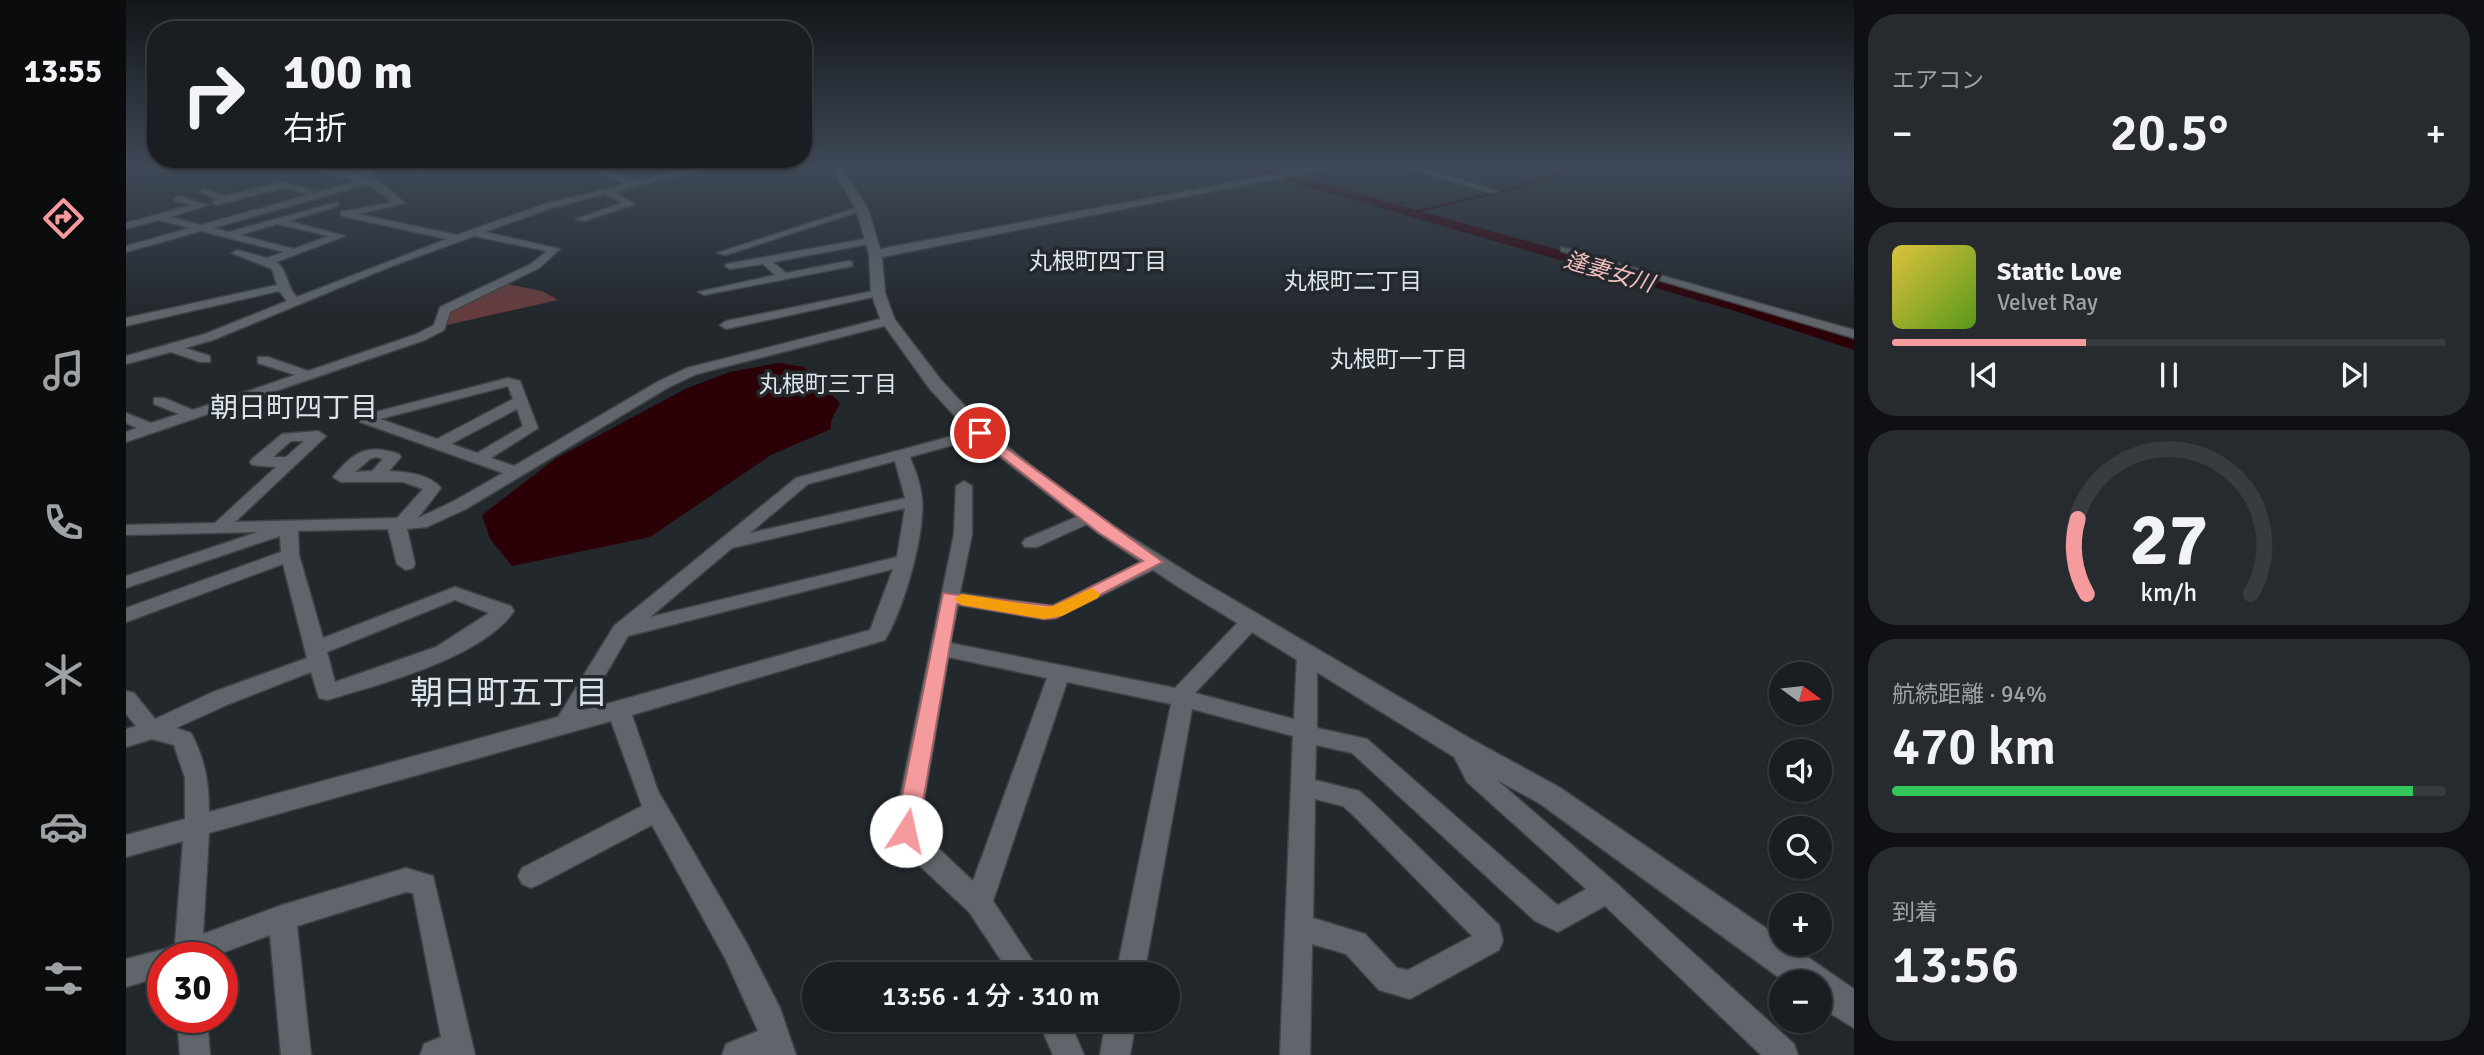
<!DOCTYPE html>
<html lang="ja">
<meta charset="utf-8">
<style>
body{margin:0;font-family:Signika,"Noto Sans JP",sans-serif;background:#272b2f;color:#f1f3f6;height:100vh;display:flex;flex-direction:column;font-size:26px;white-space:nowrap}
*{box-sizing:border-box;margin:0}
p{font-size:23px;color:#9fa2a5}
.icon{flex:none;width:38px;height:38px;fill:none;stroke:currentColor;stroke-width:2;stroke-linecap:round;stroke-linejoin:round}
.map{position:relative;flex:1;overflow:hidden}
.sheet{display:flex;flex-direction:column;gap:14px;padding:14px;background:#0e1013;width:630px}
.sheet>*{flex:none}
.top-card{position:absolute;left:21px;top:21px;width:665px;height:147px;border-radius:28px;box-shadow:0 2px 5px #0004,0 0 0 2px #383c40;background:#1a1e22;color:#f1f3f6;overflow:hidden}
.needle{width:46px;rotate:105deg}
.fabs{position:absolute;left:1643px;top:662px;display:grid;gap:14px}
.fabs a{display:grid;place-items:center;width:63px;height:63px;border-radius:50%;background:#1a1e22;box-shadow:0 2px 5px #0004,0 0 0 2px #383c40;font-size:35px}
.speed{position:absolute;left:21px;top:942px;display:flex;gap:14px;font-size:35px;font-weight:700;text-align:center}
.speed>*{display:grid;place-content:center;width:91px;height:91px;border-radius:50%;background:#1a1e22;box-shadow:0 2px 5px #0004,0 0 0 2px #383c40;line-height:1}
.speed .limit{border:10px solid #d22;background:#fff;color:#111}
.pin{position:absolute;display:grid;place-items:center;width:60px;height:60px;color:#fff;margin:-30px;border:4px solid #fff;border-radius:50%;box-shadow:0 2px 7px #0007}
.me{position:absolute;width:77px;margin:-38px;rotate:10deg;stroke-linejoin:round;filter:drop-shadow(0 0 5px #0008)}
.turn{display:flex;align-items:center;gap:24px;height:147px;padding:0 21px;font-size:32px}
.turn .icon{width:91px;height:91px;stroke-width:2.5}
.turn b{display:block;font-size:49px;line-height:60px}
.big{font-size:52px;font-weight:600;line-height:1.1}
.sheet .tile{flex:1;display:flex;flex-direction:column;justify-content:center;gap:10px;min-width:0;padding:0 24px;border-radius:28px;background:#272b2f}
.sheet .dial{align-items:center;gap:0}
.dial svg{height:182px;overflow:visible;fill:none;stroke:#383c40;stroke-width:7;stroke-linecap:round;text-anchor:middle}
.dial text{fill:#f1f3f6;stroke:none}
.song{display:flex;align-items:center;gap:21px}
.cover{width:84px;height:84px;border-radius:10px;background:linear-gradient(135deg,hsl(50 70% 55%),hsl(90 70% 35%))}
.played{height:7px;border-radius:4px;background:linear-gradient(90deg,#f59b9e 35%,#383c40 35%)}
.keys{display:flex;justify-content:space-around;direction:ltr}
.heat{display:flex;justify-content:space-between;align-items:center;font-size:38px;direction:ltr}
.charge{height:10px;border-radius:5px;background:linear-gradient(90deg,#34c759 94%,#383c40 0)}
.trip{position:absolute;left:676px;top:962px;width:378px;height:70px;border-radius:35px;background:#1a1e22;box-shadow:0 2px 5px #0004,0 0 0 2px #383c40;font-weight:600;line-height:70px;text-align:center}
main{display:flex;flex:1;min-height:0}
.dock{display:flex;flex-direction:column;width:126px;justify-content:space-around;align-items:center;background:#0a0c0e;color:#9fa2a5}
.dock .icon{width:49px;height:49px}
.dock .on{color:#f59b9e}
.dock b{font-size:32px;color:#f1f3f6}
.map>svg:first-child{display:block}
.green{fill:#653c3e}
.water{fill:#2c0007}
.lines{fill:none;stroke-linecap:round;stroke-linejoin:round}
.stream{stroke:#2c0007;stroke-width:2.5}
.river{fill:#2c0007;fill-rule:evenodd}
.street-casing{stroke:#3e4346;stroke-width:3}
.secondary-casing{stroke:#3e4346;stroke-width:3}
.street{fill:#5f656a;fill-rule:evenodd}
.secondary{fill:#5f656a;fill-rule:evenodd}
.route{fill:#f59b9e;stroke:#9f6567;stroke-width:2}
.slow{fill:#f59e0b}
.labels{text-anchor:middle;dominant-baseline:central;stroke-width:7;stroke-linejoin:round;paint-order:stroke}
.far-neighbourhood-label{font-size:23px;fill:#dce4ea;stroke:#23282d}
.far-water-label{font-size:23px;font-style:italic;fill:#f4bebf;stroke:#23282d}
.neighbourhood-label{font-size:28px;fill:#dce4ea;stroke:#23282d}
.near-neighbourhood-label{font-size:33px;fill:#dce4ea;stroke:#23282d}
</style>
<main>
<nav class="dock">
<b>13:55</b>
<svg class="icon on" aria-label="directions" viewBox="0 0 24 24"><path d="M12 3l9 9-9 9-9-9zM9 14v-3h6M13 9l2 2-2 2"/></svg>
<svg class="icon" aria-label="music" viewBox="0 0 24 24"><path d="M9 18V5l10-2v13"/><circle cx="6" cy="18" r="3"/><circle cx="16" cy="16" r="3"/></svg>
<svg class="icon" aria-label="phone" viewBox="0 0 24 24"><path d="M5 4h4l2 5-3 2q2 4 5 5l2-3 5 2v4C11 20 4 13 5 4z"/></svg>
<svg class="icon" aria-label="climate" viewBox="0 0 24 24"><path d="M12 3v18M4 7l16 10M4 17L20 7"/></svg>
<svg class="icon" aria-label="car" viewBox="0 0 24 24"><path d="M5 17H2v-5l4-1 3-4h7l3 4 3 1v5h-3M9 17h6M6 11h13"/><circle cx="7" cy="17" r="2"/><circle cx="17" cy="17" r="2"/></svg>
<svg class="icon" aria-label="filters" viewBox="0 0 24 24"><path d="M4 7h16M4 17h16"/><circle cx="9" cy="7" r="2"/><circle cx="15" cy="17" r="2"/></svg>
</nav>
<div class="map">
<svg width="1728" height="1055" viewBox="0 0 1728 1055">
<rect width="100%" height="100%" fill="#23282d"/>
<!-- green -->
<polygon class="green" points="381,284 416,291 432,300 321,325 323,311"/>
<!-- water -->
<polygon class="water" points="653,363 678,367 714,403 705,421 705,429 645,455 524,537 386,566 364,539 356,515 429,459 559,389 604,372"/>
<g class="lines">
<!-- stream -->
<polyline class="stream" points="1283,213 1378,191 1457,166"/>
<!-- river -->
<polygon class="river" points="1110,166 1132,166 1623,303 1728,336 1728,350 1609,311"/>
<!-- street casing -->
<g class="street-casing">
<g id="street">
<path d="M 215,166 L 246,169 L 246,173 L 236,177 L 252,180 L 279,203 L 232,214 L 331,235 L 419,204 L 500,184 L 462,166 C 480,166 492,179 509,181 C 526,183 561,164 584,166 L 488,192 L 509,204 L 458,221 L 450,219 L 496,203 L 479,194 L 425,208 L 359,232 L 434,249 L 413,268 L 324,312 L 318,330 L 299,340 L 0,442 L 0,432 L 11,428 L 0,423 L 0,413 L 25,423 L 53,414 L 28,404 L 28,398 L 38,398 L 67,410 L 169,375 L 132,363 L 132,357 L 142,357 L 182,371 L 291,334 L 308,325 L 314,307 L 405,264 L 421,251 L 348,236 L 266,266 L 87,340 L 59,348 L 84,356 L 84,362 L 74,362 L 45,352 L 0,364 L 0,356 L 79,334 L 161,301 L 153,291 L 0,326 L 0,318 L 151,285 L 146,269 L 106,253 L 111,250 L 141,258 L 158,252 L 75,231 L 0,252 L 0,246 L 64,228 L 33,220 L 0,229 L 0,223 L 66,205 L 49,201 L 47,199 L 52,196 L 82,205 L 44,217 L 75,225 L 232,181 L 198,172 ZM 211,171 L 214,171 L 231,172 L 226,175 ZM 242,184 L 267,202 L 215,212 L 215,216 L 321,239 L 171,297 C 160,287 162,269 150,262 L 219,236 L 162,221 L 212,206 L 212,202 L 103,232 L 87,228 ZM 151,224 L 203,236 L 168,249 L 114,235 Z"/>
<polygon points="293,166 303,166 295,171 291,168"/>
<polygon points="1142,166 1156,166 1177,172 1173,175"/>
<polygon points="1277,166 1289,166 1372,191 1365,193"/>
<polygon points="156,182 189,191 185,194 156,188 91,205 86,202 91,199 73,192 78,189 100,196"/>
<polygon points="733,207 741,209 600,255 591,253"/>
<polygon points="744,238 748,239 748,243 647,262 660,273 722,261 726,262 726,266 578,295 572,292 649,275 637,264 604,269 599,266 600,264"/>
<polygon points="1435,247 1728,330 1728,338 1435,251"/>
<polygon points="752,290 756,291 756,295 600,329 594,325 600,321"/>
<path d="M 762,317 L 768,321 L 766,324 L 571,374 L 543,387 L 340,509 L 301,527 L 281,529 L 289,564 L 287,568 L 280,570 L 271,564 L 262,529 L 172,531 L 173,555 L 197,638 L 329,587 L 385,606 L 388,611 C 358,657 252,685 201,700 L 193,698 L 185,672 L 103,704 L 50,728 L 65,733 C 79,759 83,783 83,812 L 432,717 L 488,626 L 670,478 L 849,430 L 859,430 L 862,433 L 859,436 L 784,457 C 789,470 795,484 796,499 C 799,535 778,608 759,640 L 506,715 L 532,791 L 620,942 L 654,1008 L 670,1055 L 596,1055 L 600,1044 L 632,1031 L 600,960 L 526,825 L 414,884 L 405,888 L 396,884 L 392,876 L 396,868 L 516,806 L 485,721 L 83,833 L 77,934 L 156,905 L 280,868 L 307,876 L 349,1055 L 294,1055 L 298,1044 L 315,1037 L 287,893 L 280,892 L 171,926 L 185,1055 L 155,1055 L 144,935 L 85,957 L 37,957 L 37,976 L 0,987 L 0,959 L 39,949 L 49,944 L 57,841 L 0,857 L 0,835 L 59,819 L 59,778 L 48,745 L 26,739 L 0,747 L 0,729 L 10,726 L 0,714 L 0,691 L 8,693 L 29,719 L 87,692 L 181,658 L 157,564 L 0,622 L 0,608 L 155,552 L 154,536 L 0,588 L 0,576 L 132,532 L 0,535 L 0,525 L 89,523 L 150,467 L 126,465 L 124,462 L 126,459 L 156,434 L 192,431 L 200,436 L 197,439 L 109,522 L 271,518 L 297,489 L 277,482 L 215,482 L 207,477 C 227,452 241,443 273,454 L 275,457 L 263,471 C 282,472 303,474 315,488 L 292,518 L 328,501 L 377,473 L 234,422 L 234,416 L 382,378 L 394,381 L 412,428 L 365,458 L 388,466 L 533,381 L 561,368 ZM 382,386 L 387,399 L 311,439 L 254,419 ZM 391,409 L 397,426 L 351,453 L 325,444 ZM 165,441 L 178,441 L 160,457 L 147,457 ZM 250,457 L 257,459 L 246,471 L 229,472 L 244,459 ZM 769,461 L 779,498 L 624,533 L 682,484 ZM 779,508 L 771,557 L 524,617 L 606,548 ZM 767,569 L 744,630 L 459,710 L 502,636 ZM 329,600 L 363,613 L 310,647 L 209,682 L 201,652 Z"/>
<path d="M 838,481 L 846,486 L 846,534 L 834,593 L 926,606 L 1023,558 L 1035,558 L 1038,562 L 1035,566 L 930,618 L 918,619 L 832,605 L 824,643 L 1049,688 L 1118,616 L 1132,616 L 1135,621 L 1132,626 L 1069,693 L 1168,719 L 1171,655 L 1174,650 L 1188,650 L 1191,655 L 1191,728 L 1241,739 L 1429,903 L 1432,905 L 1460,889 L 1341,782 L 1323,747 L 1327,741 L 1335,738 L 1343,741 L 1357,768 L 1490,883 L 1668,1044 L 1672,1055 L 1635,1055 L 1479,906 L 1432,932 L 1409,921 L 1226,753 L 1190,745 L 1189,780 L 1233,791 L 1246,802 L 1373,925 L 1377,941 L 1373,950 L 1284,999 L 1253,990 L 1220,954 L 1186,944 L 1184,1055 L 1154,1055 L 1167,736 L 1066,709 L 1018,975 L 990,975 L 1045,704 L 941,682 L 867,901 L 916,975 L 885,975 L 843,912 L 779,852 L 767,831 L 828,534 L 830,486 ZM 822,657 L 921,678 L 847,881 L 793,830 ZM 1189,799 L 1217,806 L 1228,816 L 1346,936 L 1282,970 L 1271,968 L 1239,934 L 1187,918 Z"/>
<polygon points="962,512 968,513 971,517 968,521 911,547 899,547 896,543 899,539"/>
<polygon points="51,1017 81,1017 84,1055 54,1055"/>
<polygon points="912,1020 943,1020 958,1055 927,1055"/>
<polygon points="980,1020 1010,1020 1004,1055 974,1055"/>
</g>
</g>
<!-- secondary casing -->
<g class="secondary-casing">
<polygon id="secondary" points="705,166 715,166 742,209 754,249 1194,166 1213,166 756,257 759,293 769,320 815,380 860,429 907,467 986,525 1067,576 1345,739 1433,787 1656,939 1656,943 1661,943 1728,989 1728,1028 1694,1007 1694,982 1659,982 1413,803 1325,755 1051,586 972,533 848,437 803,388 755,321 745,293 743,254 730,209"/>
</g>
<!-- street -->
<use href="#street" class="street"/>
<!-- secondary -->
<use href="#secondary" class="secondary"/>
</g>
<!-- sky -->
<linearGradient id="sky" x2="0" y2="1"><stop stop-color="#131619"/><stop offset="0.53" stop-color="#3f4857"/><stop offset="1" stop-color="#3f4857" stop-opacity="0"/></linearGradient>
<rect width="1728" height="313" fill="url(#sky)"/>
<!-- route -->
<polygon class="route" points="854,429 1037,562 930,618 918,619 831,604 792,831 788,837 780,840 772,837 769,831 817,593 927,606 1017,561 973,533 849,436 849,430"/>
<!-- slow -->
<polygon class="slow" points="966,588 974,594 972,598 936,616 918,619 836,605 828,599 836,594 918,607 927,606"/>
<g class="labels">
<!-- far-neighbourhood labels -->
<g class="far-neighbourhood-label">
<text x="972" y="261">丸根町四丁目</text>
<text x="1227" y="281">丸根町二丁目</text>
<text x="1273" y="359">丸根町一丁目</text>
<text x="702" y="384">丸根町三丁目</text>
</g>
<!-- far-water labels -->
<g class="far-water-label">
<text transform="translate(1483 272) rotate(16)">逢妻女川</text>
</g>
<!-- neighbourhood labels -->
<g class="neighbourhood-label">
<text x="168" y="408">朝日町四丁目</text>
</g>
<!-- near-neighbourhood labels -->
<g class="near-neighbourhood-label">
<text x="383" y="693">朝日町五丁目</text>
</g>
</g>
</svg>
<div class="fabs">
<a><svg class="needle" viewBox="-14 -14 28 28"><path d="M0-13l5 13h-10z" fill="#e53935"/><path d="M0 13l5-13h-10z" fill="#9fa2a5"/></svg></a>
<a><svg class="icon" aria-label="sound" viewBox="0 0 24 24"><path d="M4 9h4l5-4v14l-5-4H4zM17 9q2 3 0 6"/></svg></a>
<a><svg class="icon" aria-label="search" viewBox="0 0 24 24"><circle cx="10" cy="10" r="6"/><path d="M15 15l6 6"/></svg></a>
<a>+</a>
<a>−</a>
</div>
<div class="speed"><div class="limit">30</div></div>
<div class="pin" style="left:854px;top:433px;background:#d93025"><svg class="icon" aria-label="arrive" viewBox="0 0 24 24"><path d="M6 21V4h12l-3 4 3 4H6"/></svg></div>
<svg class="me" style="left:780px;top:831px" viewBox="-20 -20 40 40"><circle r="19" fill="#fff"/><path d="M0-13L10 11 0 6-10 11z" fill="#f59b9e"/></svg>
<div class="trip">13:56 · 1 分 · 310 m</div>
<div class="top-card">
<div class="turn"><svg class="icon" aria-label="right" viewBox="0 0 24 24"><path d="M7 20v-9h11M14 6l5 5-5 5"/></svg><div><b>100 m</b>右折</div></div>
</div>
</div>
<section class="sheet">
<div class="tile"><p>エアコン</p>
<div class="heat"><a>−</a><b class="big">20.5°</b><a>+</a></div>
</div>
<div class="tile">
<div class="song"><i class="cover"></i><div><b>Static Love</b><p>Velvet Ray</p></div></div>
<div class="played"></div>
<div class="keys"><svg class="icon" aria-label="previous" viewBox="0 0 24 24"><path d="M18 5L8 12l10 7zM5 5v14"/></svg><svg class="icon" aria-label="pause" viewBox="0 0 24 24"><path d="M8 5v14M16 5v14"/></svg><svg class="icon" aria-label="next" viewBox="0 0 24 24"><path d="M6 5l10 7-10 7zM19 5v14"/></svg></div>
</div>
<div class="tile dial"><svg viewBox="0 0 100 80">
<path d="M14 69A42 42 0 1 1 86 69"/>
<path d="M14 69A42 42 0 0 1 10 36" stroke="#f59b9e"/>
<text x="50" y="56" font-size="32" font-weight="700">27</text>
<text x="50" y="72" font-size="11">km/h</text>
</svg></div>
<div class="tile"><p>航続距離 · 94%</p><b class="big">470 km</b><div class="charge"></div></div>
<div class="tile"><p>到着</p><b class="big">13:56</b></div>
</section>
</main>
